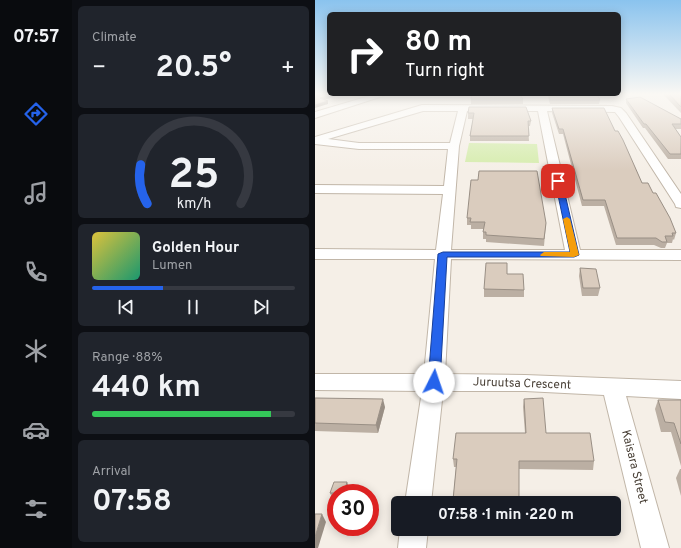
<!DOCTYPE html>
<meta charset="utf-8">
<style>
body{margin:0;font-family:Overpass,sans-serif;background:#20242c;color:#f1f3f6;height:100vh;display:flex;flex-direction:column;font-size:15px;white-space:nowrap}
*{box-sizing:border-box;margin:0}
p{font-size:13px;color:#9ea1a6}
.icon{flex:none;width:22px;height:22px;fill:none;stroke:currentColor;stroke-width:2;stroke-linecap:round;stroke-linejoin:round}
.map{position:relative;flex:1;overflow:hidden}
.panel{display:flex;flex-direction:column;gap:6px;padding:6px;background:#0d0f14;width:243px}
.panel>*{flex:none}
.hud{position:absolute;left:12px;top:12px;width:294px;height:84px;border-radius:6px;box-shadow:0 2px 10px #0003;background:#202124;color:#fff;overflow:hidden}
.speed{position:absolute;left:12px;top:484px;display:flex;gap:8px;font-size:20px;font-weight:700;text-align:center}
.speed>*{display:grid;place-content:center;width:52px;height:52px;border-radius:50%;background:#171b24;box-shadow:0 2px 10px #0003;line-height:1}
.speed .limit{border:6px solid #d22;background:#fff;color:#111}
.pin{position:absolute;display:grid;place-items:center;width:34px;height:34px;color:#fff;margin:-17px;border-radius:8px;box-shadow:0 2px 6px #0006}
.me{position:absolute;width:44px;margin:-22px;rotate:4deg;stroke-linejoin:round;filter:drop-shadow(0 0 3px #0008)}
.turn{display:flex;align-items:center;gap:14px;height:84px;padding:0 12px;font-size:18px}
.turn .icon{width:52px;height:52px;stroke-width:2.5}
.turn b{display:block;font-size:28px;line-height:34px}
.big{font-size:30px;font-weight:700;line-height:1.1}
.panel .tile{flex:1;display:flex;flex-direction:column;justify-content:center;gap:6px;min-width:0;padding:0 14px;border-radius:6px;background:#20242c}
.panel .dial{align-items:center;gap:0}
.dial svg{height:104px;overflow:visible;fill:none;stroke:#363941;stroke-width:7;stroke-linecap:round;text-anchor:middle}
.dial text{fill:#f1f3f6;stroke:none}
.song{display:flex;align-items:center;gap:12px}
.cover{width:48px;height:48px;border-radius:6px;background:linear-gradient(135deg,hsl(50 70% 55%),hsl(160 70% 35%))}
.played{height:4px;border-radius:2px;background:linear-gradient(90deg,#2563eb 35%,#363941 35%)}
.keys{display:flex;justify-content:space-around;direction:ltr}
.heat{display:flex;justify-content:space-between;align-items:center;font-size:22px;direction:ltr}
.charge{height:6px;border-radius:3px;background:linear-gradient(90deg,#34c759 88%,#363941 0)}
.trip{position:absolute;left:76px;top:496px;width:230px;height:40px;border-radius:6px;background:#171b24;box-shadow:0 2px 10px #0003;font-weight:700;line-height:40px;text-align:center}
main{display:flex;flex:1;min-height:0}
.menu{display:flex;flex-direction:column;width:72px;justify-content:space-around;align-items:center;background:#090b0e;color:#9ea1a6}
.menu .icon{width:28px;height:28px}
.menu .on{color:#2563eb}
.menu b{font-size:18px;color:#f1f3f6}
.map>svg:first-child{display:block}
.green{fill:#d5ecac}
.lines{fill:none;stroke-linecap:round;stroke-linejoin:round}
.minor-casing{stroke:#c1b6a8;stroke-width:2}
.minor{fill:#fff;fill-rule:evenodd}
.wall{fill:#bbafa3}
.shaded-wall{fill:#998f85}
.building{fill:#daccbe;stroke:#998f85}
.route{fill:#2563eb;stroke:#184099}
.slow{fill:#f59e0b}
.labels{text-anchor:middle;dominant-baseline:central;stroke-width:4;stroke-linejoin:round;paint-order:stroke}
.near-street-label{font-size:12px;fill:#483f35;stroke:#fff}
</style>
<main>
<nav class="menu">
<b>07:57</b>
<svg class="icon on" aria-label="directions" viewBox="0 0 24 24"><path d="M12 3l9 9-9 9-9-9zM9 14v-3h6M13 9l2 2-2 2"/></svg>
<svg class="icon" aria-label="music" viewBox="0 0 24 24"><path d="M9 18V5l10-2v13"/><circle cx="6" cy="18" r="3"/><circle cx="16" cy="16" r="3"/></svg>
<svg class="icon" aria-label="phone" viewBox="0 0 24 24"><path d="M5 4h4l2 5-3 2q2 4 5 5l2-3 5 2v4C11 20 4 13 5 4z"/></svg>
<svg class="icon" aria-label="climate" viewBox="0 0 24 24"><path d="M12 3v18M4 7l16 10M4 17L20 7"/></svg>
<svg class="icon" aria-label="car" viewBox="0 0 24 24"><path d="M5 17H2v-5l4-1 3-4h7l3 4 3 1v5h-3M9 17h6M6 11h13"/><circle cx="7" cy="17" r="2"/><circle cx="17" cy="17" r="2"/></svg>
<svg class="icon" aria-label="filters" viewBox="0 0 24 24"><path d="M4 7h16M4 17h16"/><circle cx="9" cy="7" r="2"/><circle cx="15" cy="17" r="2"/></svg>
</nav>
<section class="panel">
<div class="tile"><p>Climate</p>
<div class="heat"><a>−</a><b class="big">20.5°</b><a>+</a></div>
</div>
<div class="tile dial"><svg viewBox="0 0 100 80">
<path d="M14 69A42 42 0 1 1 86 69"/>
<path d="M14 69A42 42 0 0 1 9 39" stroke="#2563eb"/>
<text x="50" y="56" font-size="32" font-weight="700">25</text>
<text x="50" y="72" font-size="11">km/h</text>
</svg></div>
<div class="tile">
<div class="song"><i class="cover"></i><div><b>Golden Hour</b><p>Lumen</p></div></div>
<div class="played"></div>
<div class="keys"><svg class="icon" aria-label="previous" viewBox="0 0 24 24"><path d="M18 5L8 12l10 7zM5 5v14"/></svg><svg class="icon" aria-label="pause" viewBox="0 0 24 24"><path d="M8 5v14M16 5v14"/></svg><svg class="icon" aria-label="next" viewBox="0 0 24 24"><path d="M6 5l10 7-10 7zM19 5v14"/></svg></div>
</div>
<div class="tile"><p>Range · 88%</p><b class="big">440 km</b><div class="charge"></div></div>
<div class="tile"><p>Arrival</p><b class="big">07:58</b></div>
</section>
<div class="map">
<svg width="366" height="548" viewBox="0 0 366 548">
<rect width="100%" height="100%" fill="#f5efe7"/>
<!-- green -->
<polygon class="green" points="154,143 222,144 224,163 150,162"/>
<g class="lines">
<!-- minor casing -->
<g class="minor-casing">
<g id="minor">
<polygon points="61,94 74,94 0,118 0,112"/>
<path d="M 107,105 L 297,106 L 306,108 L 311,113 L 366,194 L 366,208 L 361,207 L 360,204 L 304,117 L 300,112 L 232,111 L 265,250 L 366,250 L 366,260 L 136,259 L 130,374 L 210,375 L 366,381 L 366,399 L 311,396 L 354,548 L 326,548 L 289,395 L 210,391 L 128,391 L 116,503 L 90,503 L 107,391 L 0,390 L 0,374 L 109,374 L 120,259 L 0,259 L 0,249 L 121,250 L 128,194 L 0,193 L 0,185 L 129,186 L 133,149 L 44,149 L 0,144 L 0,137 ZM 108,111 L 143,111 L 135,143 L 44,143 L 13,139 ZM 152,111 L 223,111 L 250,250 L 136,250 L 144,146 Z"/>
<polygon points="85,529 113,529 111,548 83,548"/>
</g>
</g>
<!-- minor -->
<use href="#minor" class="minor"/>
</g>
<!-- wall -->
<g class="wall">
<polygon points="233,94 282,94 285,100 284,104 235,104 233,97"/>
<polygon points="348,94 366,94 366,113"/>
<polygon points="195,96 208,99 208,104 156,104 156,99"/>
<polygon points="311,99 366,119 366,129 360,129 366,137 366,159 353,159 330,128 328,128 311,103"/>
<polygon points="154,107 216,121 215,126 213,126 214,141 155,141 155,136 158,119 153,119 153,113"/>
<polygon points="237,108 300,131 327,183 361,233 359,240 358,239 357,243 352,243 350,248 346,248 339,245 301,245 289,206 267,206 248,134 244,134 237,113"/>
<polygon points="152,218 231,223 229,246 171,242 171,239 168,239 168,229 156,229 156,225 152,225"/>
<polygon points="265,268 285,288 283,296 267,296 264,276"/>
<polygon points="192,274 209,290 209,297 169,297 169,289"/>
<polygon points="0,398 70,407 63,433 0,431"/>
<polygon points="209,399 231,433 279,461 278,470 204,469 204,503 138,503 138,500 141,467 139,467 138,459 210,433 208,407"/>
<polygon points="343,400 366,400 366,466 356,432 346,432 340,409"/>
<polygon points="365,469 366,469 366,496 361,478"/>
<polygon points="32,482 33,486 21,493 21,498 17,498 15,493"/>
</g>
<!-- shaded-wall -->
<g class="shaded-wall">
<polygon points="19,94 28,94 9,100 10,102 5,98"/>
<polygon points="13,101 13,104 0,108 0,105"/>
<polygon points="68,399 70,407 63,433 61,425"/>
<polygon points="32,482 33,486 32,493 29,493"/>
<polygon points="7,514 11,522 3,548 0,548 0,537"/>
</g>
<!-- building -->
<g class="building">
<polygon points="0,94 19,94 5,98 13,101 0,105"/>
<polygon points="157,94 195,94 195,96 206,96 208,99 156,99"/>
<polygon points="234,94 282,94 285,100 235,100"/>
<polygon points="354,94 366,94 366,107"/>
<polygon points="325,97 366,119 366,124 357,124 366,137 366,154 355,154 331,124 329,124 311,99"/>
<polygon points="154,107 211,107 216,121 213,121 214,136 155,136 159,113 153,113"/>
<polygon points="237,108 289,108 300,131 303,131 308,140 327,183 333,183 338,193 341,193 355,218 361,233 357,233 358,236 350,236 352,242 347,242 341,238 302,238 290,200 268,200 248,129 244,129"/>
<polygon points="164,171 222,171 231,223 229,239 171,235 171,232 168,232 170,222 155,222 156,218 152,218 156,180 163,180"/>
<polygon points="171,263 192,263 192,274 208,274 209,290 169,289"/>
<polygon points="265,268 281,269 285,288 268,288"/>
<polygon points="0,398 68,399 61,425 0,423"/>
<polygon points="228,398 231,433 275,433 279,461 204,461 204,502 138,500 142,459 138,459 141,433 211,433 209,399"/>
<polygon points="343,400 366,400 366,444 359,423 350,422"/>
<polygon points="19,482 32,482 29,493 15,493"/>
<polygon points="0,514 7,514 0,537"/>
</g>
<!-- sky -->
<linearGradient id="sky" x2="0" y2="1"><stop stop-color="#8ac3ee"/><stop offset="0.55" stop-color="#faf8f4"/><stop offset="1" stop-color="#faf8f4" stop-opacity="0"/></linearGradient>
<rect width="366" height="171" fill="url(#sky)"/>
<!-- route -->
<polygon class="route" points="243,179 247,181 264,255 259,257 132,257 125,382 123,385 119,386 115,385 113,382 123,254 128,252 255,252 240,181"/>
<!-- slow -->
<polygon class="slow" points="252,217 255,219 264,255 259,257 226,256 225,255 229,252 255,252 248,219"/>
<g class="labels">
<!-- near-street labels -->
<g class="near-street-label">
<text transform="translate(207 384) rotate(2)">Juruutsa Crescent</text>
<text transform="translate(319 467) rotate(76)">Kaisara Street</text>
</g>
</g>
</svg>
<div class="speed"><div class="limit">30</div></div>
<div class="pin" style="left:243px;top:181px;background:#d93025"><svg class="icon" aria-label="arrive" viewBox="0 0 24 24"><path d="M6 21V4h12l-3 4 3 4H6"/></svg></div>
<svg class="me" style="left:119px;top:382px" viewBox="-20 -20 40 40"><circle r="19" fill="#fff"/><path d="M0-13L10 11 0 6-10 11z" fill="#2563eb"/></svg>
<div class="trip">07:58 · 1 min · 220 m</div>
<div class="hud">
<div class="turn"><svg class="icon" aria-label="right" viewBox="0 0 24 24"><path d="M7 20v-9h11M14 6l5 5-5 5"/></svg><div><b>80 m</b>Turn right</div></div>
</div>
</div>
</main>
